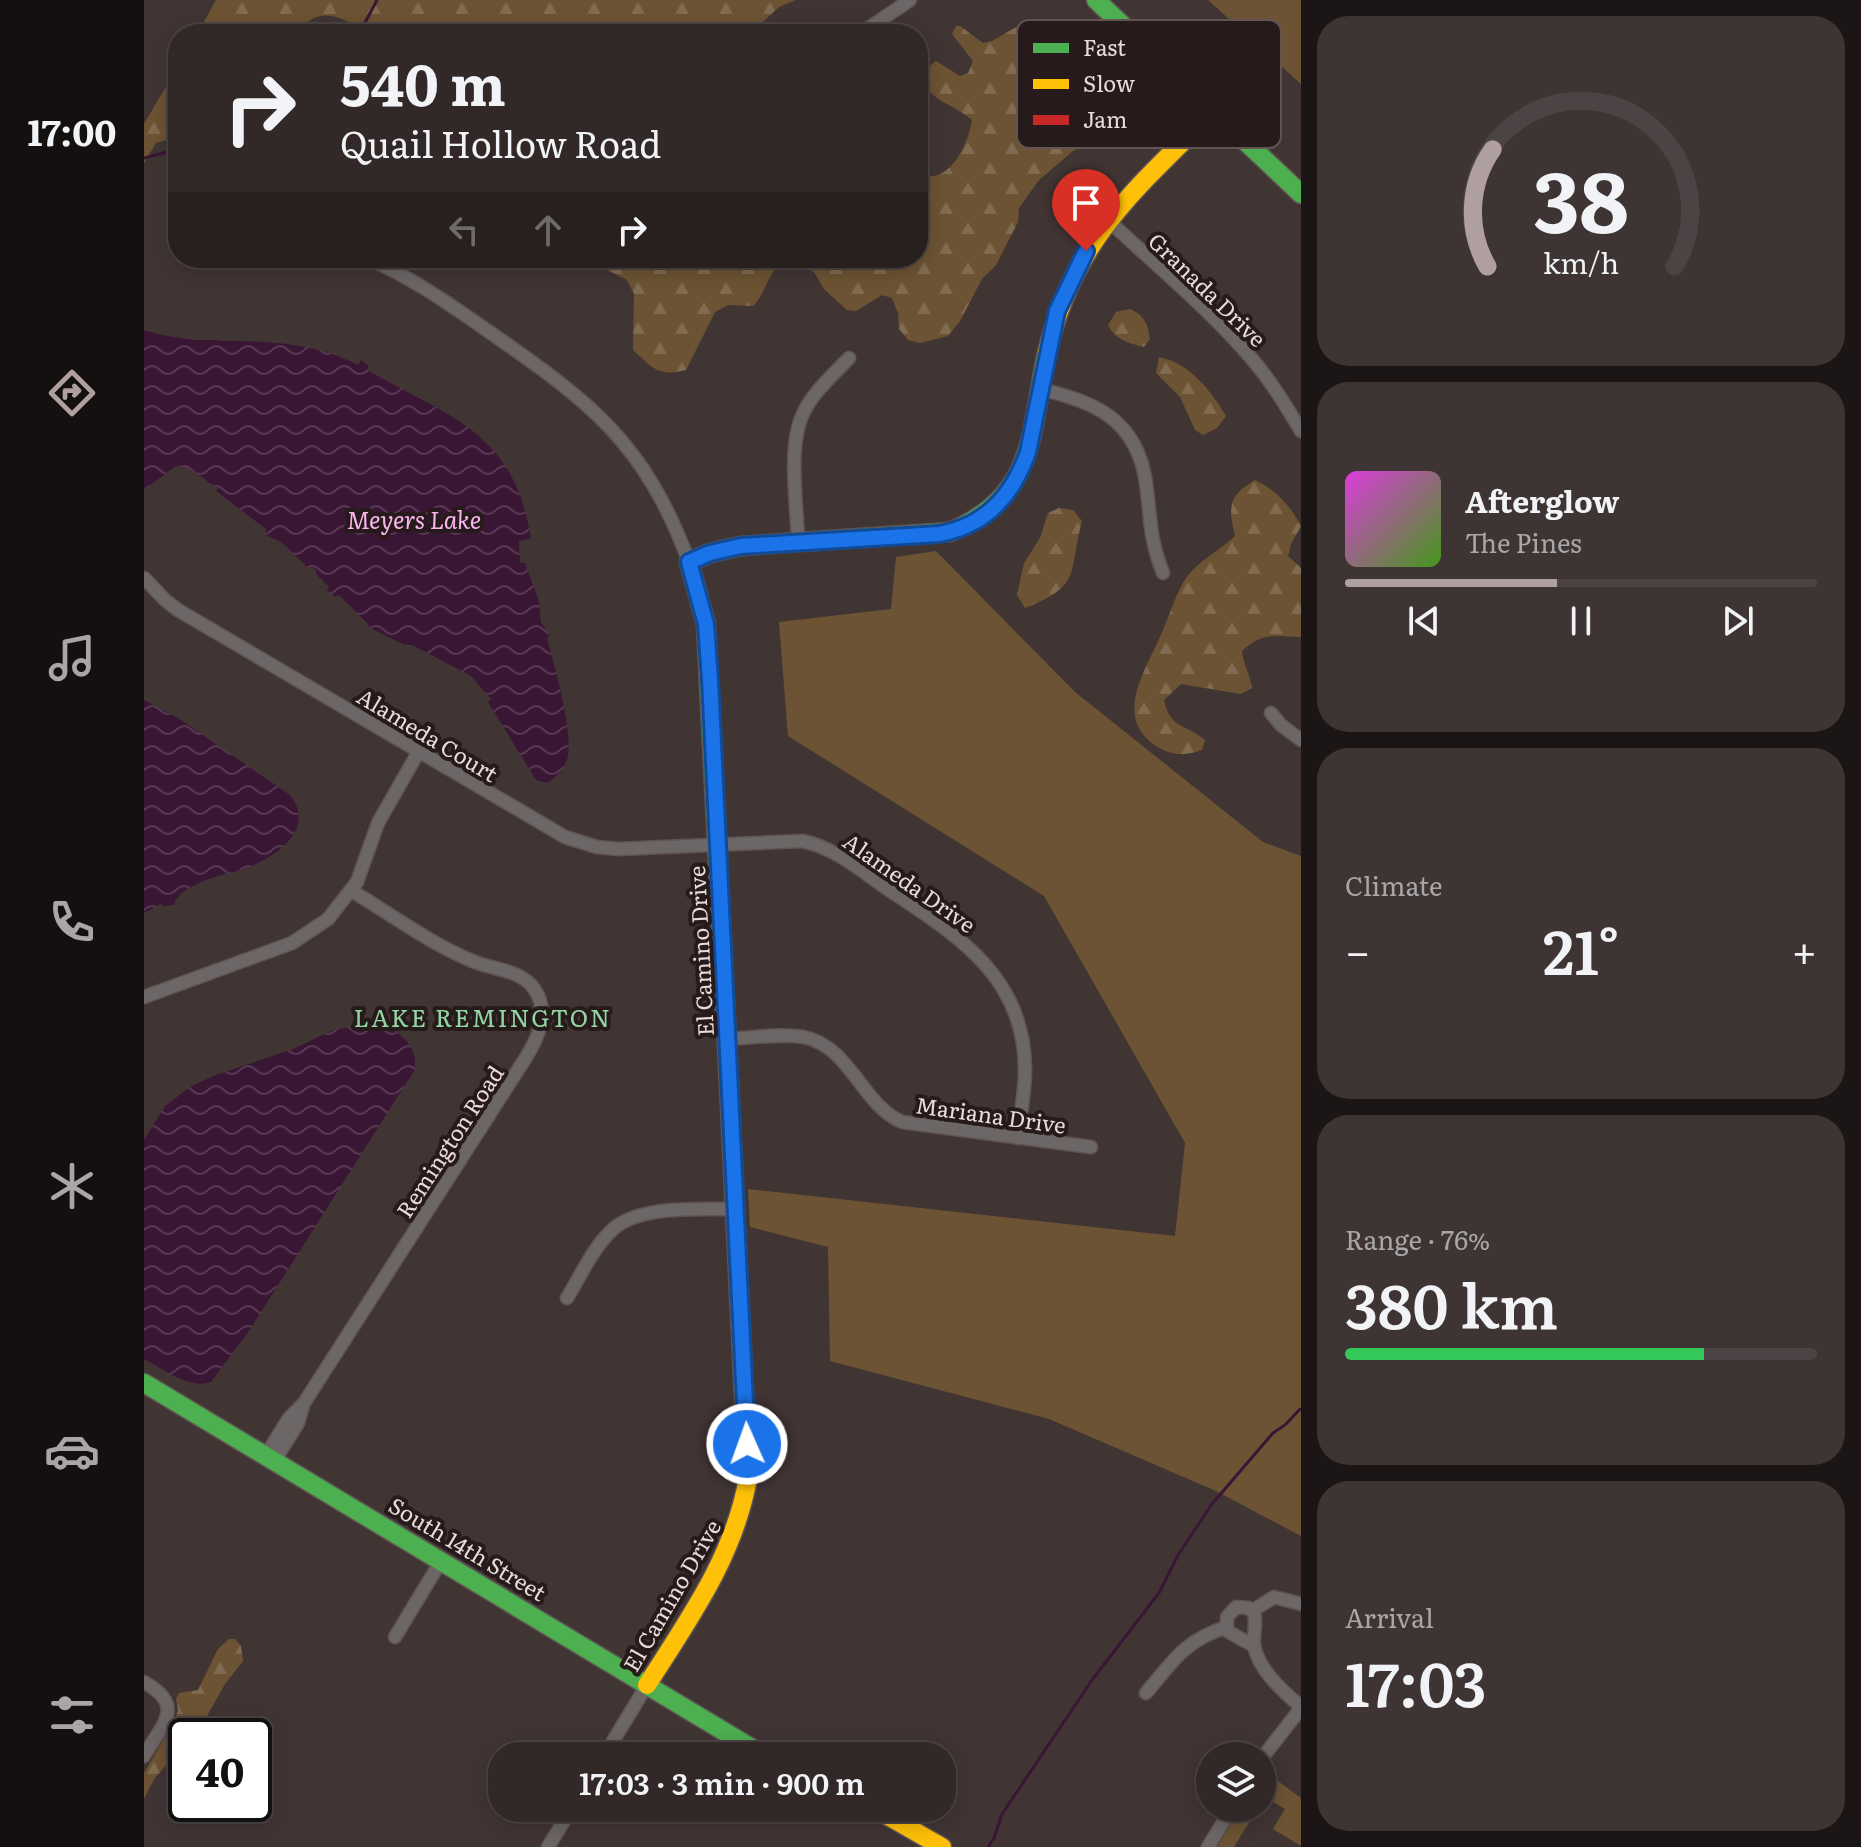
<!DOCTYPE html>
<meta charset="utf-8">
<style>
body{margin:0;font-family:Literata,serif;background:#3d3433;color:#f1f3f6;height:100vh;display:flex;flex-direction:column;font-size:30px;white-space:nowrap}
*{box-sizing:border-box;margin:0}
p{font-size:26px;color:#a8a6a7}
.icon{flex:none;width:44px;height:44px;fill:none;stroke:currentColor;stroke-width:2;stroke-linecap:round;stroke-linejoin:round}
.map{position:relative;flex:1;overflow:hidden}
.drawer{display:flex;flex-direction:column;gap:16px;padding:16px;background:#1b1615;width:560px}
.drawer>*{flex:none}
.top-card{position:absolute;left:24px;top:24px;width:760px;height:244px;border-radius:32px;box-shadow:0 4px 20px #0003,0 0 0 2px #4c4444;background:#312827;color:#f1f3f6;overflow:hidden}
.buttons{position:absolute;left:1052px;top:1742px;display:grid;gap:16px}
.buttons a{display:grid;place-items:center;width:80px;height:80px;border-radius:50%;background:#312827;box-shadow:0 4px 20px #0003,0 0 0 2px #4c4444;font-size:40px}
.speed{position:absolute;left:24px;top:1718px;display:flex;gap:16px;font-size:40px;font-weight:700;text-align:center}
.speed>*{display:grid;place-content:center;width:104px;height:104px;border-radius:50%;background:#312827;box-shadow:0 4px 20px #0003,0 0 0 2px #4c4444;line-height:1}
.speed .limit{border:4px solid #111;border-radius:12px;background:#fff;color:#111}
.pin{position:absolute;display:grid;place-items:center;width:68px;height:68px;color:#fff;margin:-82px -34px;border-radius:50% 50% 50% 0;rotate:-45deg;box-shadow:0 0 8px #0007}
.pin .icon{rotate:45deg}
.me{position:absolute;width:88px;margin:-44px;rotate:358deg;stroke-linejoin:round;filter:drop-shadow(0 0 6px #0008)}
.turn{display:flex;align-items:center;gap:28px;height:168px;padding:0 40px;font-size:36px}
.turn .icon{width:104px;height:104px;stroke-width:2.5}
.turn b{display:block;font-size:56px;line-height:68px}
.lanes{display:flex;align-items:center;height:76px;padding:0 40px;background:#0003;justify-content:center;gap:40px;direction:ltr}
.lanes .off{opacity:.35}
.big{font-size:60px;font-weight:600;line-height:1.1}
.drawer .card{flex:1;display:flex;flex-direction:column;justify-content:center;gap:12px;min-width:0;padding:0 28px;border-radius:32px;background:#3d3433}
.drawer .dial{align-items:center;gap:0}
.dial svg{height:208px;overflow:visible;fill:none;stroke:#4c4444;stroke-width:7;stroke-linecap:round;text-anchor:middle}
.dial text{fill:#f1f3f6;stroke:none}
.song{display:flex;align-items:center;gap:24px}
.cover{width:96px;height:96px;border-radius:12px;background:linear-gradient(135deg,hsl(300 70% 55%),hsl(100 70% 35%))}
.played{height:8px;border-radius:4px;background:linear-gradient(90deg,#afa09f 45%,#4c4444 45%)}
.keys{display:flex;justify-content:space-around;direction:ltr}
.heat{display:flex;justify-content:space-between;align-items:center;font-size:44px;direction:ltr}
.charge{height:12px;border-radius:6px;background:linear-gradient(90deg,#34c759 76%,#4c4444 0)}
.trip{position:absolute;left:344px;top:1742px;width:468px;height:80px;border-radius:32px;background:#312827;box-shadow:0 4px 20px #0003,0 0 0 2px #4c4444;font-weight:600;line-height:80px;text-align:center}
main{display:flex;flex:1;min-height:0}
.dock{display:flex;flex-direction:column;width:144px;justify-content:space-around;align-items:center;background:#141010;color:#a8a6a7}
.dock .icon{width:56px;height:56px}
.dock .selected{color:#afa09f}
.dock b{font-size:36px;color:#f1f3f6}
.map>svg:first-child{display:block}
.green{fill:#6c5333}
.forest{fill:url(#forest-firs)}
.water{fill:url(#water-waves)}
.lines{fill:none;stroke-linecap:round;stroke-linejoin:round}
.stream{stroke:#3a1635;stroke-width:3}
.street-casing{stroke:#5f5453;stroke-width:15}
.fast-casing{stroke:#5f5453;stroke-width:21}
.slow-casing{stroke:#5f5453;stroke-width:21}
.jam-casing{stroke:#5f5453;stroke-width:21}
.street{stroke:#6c6667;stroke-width:12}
.fast{stroke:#4caf50;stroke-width:18}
.slow{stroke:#ffc107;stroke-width:18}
.jam{stroke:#c62828;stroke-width:18}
.route-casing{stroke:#114b97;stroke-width:20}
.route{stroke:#1a73e8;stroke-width:14}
.labels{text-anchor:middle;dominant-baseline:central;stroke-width:8;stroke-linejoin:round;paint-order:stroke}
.street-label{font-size:22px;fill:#eadad9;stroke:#261b1a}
.water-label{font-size:24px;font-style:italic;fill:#fab4ee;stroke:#261b1a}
.neighbourhood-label{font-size:24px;letter-spacing:2px;fill:#92d6a3;stroke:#261b1a}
.key{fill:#261b1a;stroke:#615453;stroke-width:2}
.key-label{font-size:22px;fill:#eadad9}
</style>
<main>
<nav class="dock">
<b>17:00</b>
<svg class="icon selected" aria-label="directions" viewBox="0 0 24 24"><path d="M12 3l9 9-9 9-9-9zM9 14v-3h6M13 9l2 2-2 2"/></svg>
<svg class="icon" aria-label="music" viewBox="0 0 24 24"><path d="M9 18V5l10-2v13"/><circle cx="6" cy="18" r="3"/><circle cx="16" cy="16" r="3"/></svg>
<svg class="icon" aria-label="phone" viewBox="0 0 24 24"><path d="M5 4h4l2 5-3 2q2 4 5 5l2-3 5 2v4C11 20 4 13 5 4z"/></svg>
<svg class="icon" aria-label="climate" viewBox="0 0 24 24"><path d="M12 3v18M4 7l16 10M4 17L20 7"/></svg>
<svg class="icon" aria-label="car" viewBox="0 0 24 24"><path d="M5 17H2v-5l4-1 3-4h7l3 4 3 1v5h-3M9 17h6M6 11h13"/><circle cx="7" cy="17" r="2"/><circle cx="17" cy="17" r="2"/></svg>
<svg class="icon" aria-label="filters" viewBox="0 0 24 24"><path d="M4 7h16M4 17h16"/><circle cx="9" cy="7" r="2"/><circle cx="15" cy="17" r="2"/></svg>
</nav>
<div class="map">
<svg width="1157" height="1847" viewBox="0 0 1157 1847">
<defs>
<pattern id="forest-firs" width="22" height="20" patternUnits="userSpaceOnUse" patternTransform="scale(2)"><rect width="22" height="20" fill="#6c5333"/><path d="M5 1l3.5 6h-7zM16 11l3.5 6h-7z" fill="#816b50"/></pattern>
<pattern id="water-waves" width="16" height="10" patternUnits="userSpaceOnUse" patternTransform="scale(2)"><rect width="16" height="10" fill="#3a1635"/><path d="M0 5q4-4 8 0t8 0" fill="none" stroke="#573752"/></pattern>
</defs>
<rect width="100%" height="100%" fill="#413534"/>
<!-- green -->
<g class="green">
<polygon points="1064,0 1157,0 1157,84"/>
<polygon points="792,551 931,692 1119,842 1157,856 1157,1536 1072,1491 905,1419 686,1361 684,1247 606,1227 604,1189 1031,1236 1041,1143 900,896 644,736 635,622 747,609 752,557"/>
<polygon points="1119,1770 1157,1798 1157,1846 1129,1829 1141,1809 1118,1795"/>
<polygon points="1097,1808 1108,1808 1109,1816 1090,1847 1073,1847"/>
</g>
<!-- forest -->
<g class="forest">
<path d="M 72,0 L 652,0 L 635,7 L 606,34 L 228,34 C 195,18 180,2 149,34 L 53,34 Z"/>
<path d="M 899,21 L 914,36 L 923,72 L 974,112 L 976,126 L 964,135 L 929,151 L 895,180 L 875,208 L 874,222 L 852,265 L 838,279 L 816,321 L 804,336 L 776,343 L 764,340 L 755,329 L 754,313 L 748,298 L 738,295 L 712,311 L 703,310 L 680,289 L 670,272 L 647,260 C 622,266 625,291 609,306 L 584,305 L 571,312 L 542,370 C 514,377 509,368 489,350 L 490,294 L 483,280 L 439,258 L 774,258 L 774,174 C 805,187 824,145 828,120 C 811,104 775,98 779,71 L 792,61 L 816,76 L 824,73 L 829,61 L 808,34 L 812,26 L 816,26 L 839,43 L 848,41 L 879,23 Z"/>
<polygon points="34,66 34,137 12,143 0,163 0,124"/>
<path d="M 986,309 C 1000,315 1004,324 1006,339 L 1000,347 C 985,343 971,340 964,325 L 972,312 Z"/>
<path d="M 1015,357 C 1046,363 1067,391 1082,416 L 1073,428 L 1059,435 L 1051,430 L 1036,397 L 1012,373 Z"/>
<path d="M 1111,480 C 1133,491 1145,504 1157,526 L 1147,544 L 1144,556 L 1157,568 L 1157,637 C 1131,636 1118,632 1098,651 C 1099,664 1106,674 1108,688 L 1097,694 L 1037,684 L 1020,700 C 1026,729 1042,724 1061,740 L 1058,750 C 1041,756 1028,756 1012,746 C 969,718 1001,671 1016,637 C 1024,620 1029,601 1038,585 C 1050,562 1072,554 1091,536 C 1084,507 1084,496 1111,480 Z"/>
<path d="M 915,508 L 929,510 L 938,521 C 924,572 939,586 881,608 L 873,595 L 880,563 L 896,538 L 904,513 Z"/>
<polygon points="85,1639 91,1639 97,1646 99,1661 81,1684 59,1723 52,1726 33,1746 24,1763 10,1779 0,1799 0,1773 30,1722 34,1710 32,1699 35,1693 54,1690 74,1649"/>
</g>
<!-- water -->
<g class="water">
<path d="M 0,330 C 17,335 33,338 51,340 C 60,341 68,338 76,341 C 124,341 170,342 214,365 L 217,360 L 225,366 L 223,370 C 307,418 370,431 387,539 L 375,541 L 376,563 L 381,563 L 395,601 L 397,622 L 406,635 L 403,638 C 410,664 431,737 423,760 C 419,770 412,778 403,783 L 392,780 L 344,702 L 347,699 L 327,676 L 268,645 L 263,646 L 226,628 L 223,623 L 195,595 L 191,597 L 183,590 L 185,587 L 173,575 L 171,569 L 163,567 L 137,542 L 120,534 L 122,529 L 72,491 L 74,488 C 56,479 54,468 32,466 L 0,490 Z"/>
<path d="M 0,700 L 34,718 L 146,795 C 172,827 135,856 105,867 C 86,874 36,882 30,905 L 20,906 L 17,904 L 0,913 Z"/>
<path d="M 232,1023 C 252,1029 277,1045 270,1071 L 105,1331 L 67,1382 C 45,1390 20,1369 0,1359 L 0,1140 L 21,1106 L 46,1087 L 69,1076 L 149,1049 L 189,1030 Z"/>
</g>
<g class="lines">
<!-- stream -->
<g class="stream">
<polyline points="215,34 233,0"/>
<polyline points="0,158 34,149"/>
<polyline points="844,1847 850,1838 858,1814 948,1680 1015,1593 1034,1555 1068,1504 1129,1433 1141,1425 1156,1409"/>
</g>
<!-- street casing -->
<g class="street-casing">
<g id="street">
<polyline points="716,34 766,0"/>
<path d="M 965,221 C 1013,266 1065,309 1108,359 C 1127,381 1142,406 1157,431"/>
<path d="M 223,258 C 267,277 305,304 344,331 C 446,402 500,441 545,562"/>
<path d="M 896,389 C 951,402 993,419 1002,483 C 1007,520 1005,537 1019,573"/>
<path d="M 654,541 C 653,506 644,448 658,416 C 667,394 688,376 705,358"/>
<path d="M 0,578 L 21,600 L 34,610 L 421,837 L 453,847 L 474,849 L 658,841 C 691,847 721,874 748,892 C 816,937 881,978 881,1070 C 881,1093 876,1115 874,1138"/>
<polyline points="1127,713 1137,725 1157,740"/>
<polyline points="0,997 148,943 184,919 213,882 234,823 275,751"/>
<path d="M 584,1039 C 608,1038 636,1033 660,1037 C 707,1047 717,1104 758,1122 L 947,1147"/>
<path d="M 423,1298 C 436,1277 449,1248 467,1231 C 494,1204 555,1210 592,1209"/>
<path d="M 122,1455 L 145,1418 L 160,1403 L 381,1059 C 394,1038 406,1014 391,990 C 378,970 351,970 331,962 C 288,945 248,915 208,891"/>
<polyline points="131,1460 154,1423 159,1406"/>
<polyline points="1108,1611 1130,1597 1157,1604"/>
<polyline points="251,1637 297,1561"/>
<path d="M 1110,1646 L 1083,1631 L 1083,1617 L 1092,1607 L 1105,1608 L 1110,1613 C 1113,1624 1109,1634 1110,1645 C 1114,1670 1140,1692 1157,1707"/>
<path d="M 0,1682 C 42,1706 19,1723 0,1756"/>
<path d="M 1002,1693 C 1029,1661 1041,1640 1083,1627"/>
<polyline points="460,1756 503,1685"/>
<polyline points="1118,1758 1157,1708"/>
<polyline points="404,1847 428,1808"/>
<polyline points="1064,1847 1088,1808"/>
</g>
</g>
<!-- fast casing -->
<g class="fast-casing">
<g id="fast">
<polyline points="952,0 1157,194"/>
<path d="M 581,1002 L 562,624 L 545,562 L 566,553 L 597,546 L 806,532 C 894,494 885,434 903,353"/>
<polyline points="0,1383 621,1756"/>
</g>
</g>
<!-- slow casing -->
<g class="slow-casing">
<g id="slow">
<path d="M 903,353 C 929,239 991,190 1070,111"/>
<path d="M 503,1685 C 545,1619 590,1557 604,1478 L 595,1291"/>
<polyline points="730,1808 798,1847"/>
</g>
</g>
<!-- jam casing -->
<g class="jam-casing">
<polyline id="jam" points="581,1002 595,1291"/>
</g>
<!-- street -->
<use href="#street" class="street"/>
<!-- fast -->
<use href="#fast" class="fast"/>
<!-- slow -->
<use href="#slow" class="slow"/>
<!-- jam -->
<use href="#jam" class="jam"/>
</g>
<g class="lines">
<!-- route casing -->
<g class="route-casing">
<path id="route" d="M 603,1444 L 566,680 L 562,624 L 545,562 L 566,553 L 597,546 L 795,534 C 842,526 869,495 884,452 L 913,311 L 942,251"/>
</g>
<!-- route -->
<use href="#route" class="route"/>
</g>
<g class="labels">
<!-- street labels -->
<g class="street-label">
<text transform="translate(1064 289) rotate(44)">Granada Drive</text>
<text transform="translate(284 734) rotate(31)">Alameda Court</text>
<text transform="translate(766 882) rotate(35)">Alameda Drive</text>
<text transform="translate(556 951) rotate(-93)">El Camino Drive</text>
<text transform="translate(847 1114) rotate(8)">Mariana Drive</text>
<text transform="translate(305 1141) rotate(-57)">Remington Road</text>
<text transform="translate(324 1548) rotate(31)">South 14th Street</text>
<text transform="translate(527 1595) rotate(-60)">El Camino Drive</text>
</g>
<!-- water labels -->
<g class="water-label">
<text x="270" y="518">Meyers Lake</text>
</g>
<!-- neighbourhood labels -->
<g class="neighbourhood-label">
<text x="339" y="1016">LAKE REMINGTON</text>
</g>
</g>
<!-- legend -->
<rect x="873" y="20" width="264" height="128" rx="12" class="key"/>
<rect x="889" y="43" width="36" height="10" fill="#4caf50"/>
<rect x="889" y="79" width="36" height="10" fill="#ffc107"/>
<rect x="889" y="115" width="36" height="10" fill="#c62828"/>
<g class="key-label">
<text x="939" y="56">Fast</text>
<text x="939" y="92">Slow</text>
<text x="939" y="128">Jam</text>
</g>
</svg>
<div class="buttons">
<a><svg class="icon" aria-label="layers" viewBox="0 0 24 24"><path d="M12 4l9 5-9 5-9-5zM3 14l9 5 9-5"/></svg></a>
</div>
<div class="speed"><div class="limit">40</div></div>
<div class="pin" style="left:942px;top:251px;background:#d93025"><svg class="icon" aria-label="arrive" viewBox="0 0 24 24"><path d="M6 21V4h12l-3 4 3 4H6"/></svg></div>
<svg class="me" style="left:603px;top:1444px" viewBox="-20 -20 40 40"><circle r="17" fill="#1a73e8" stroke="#fff" stroke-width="3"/><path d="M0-11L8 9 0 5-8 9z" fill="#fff"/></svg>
<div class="trip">17:03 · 3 min · 900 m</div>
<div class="top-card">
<div class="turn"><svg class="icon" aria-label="right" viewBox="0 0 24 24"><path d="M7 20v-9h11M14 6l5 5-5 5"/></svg><div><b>540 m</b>Quail Hollow Road</div></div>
<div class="lanes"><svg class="icon off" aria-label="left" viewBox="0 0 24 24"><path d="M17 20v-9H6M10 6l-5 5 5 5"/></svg><svg class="icon off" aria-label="ahead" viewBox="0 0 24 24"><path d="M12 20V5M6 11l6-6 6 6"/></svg><svg class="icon" aria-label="right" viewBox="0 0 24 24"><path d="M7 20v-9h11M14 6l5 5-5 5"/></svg></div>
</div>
</div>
<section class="drawer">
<div class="card dial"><svg viewBox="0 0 100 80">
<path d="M14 69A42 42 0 1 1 86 69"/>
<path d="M14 69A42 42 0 0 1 16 24" stroke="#afa09f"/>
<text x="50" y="56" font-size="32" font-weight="700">38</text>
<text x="50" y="72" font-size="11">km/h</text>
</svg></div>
<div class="card">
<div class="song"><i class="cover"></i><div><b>Afterglow</b><p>The Pines</p></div></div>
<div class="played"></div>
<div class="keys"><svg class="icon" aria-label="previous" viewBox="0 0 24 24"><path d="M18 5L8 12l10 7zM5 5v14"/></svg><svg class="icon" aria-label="pause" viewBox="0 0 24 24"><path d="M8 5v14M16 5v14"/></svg><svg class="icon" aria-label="next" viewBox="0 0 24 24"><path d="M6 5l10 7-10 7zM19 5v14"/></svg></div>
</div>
<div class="card"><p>Climate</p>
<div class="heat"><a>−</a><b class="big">21°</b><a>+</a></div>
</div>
<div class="card"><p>Range · 76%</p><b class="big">380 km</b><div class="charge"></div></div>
<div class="card"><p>Arrival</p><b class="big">17:03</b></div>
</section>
</main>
